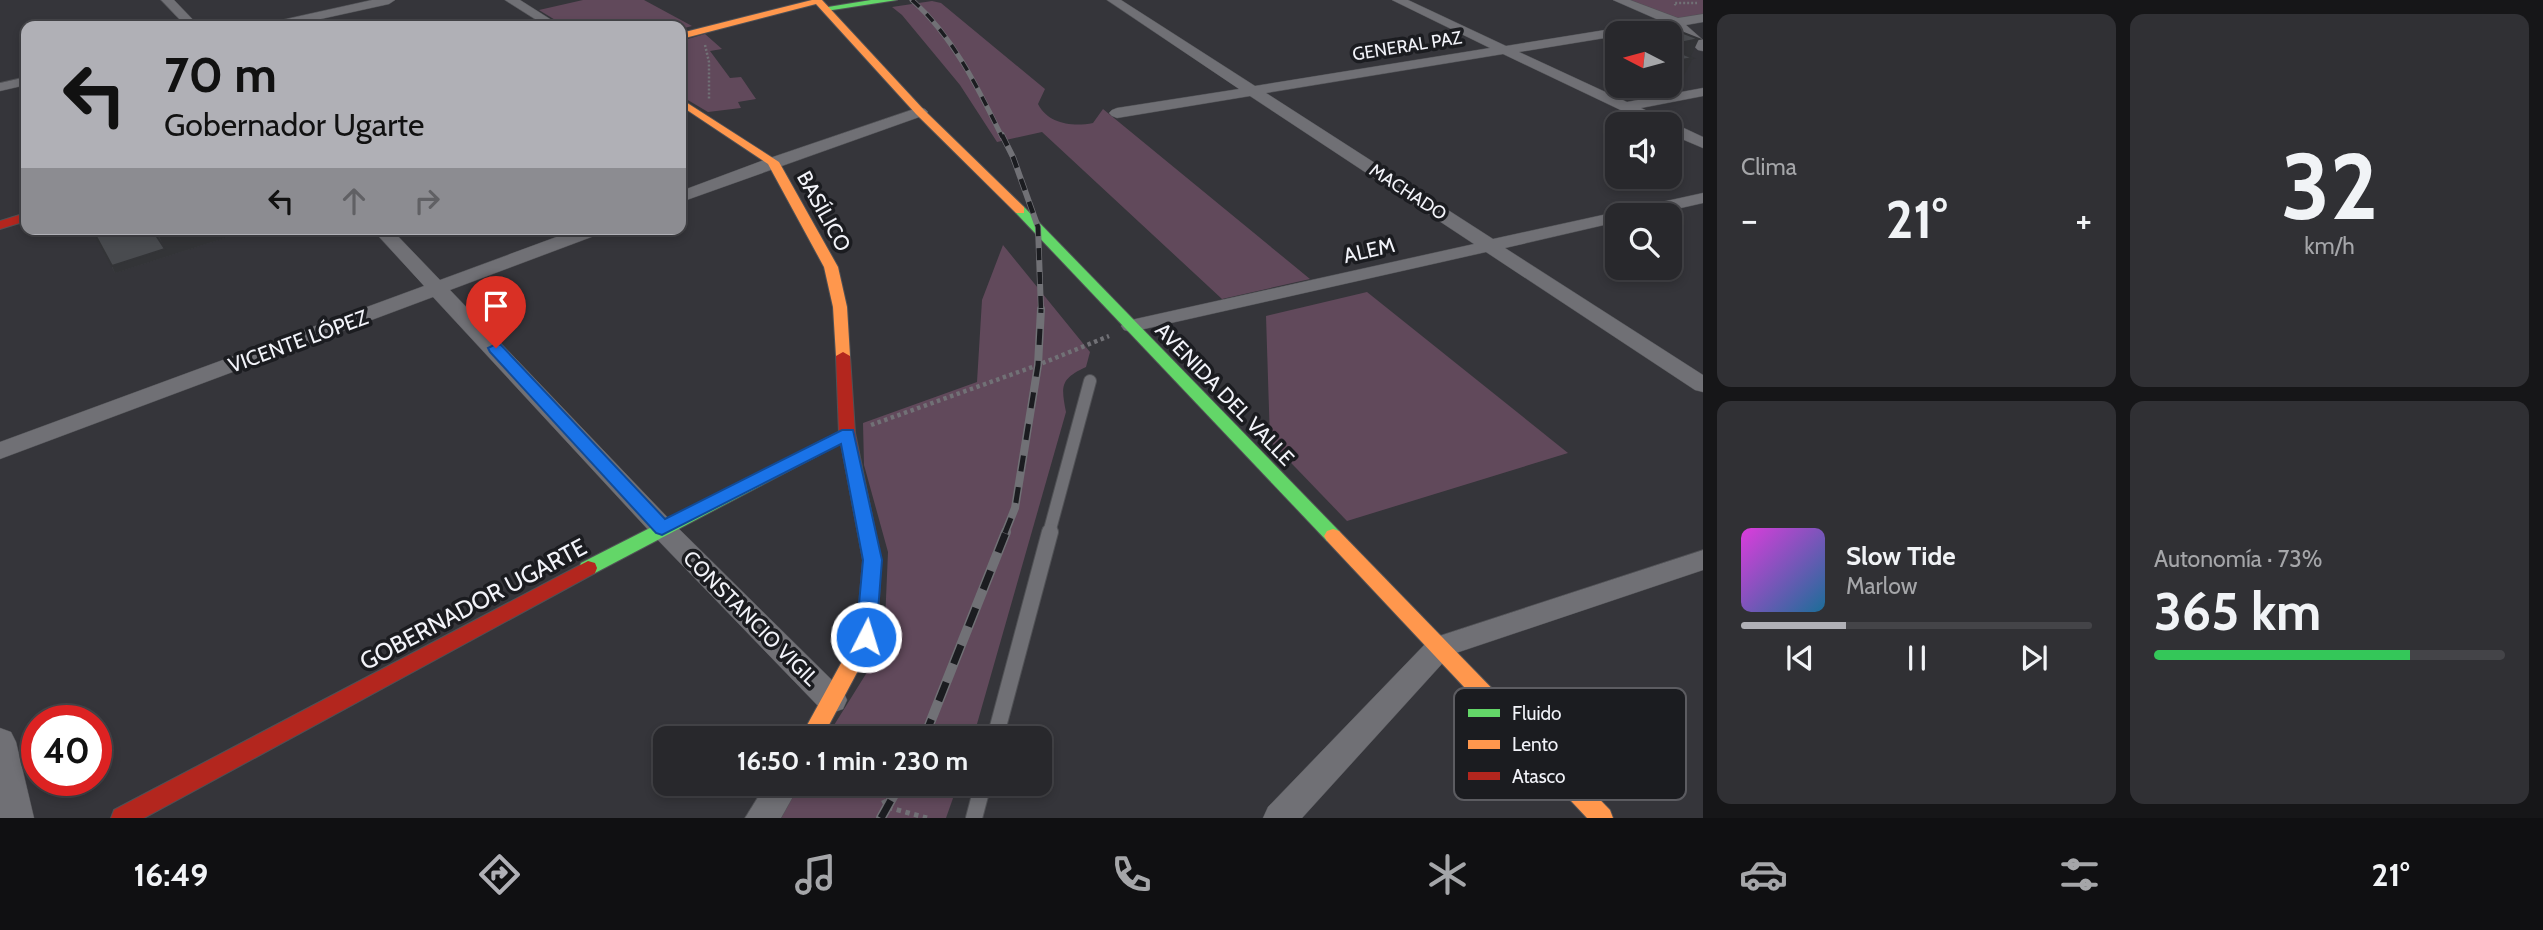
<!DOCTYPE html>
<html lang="es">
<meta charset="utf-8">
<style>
body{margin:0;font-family:Cabin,sans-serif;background:#303034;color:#f1f3f6;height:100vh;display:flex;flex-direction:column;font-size:26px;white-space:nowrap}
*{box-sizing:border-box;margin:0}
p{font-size:23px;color:#a5a6a9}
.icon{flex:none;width:38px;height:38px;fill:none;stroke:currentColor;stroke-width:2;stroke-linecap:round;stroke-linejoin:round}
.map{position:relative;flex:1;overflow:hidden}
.sheet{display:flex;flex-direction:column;gap:14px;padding:14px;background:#161618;width:840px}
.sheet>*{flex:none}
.guide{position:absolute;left:21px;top:21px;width:665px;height:214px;border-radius:14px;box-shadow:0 4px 10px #0003,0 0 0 2px #444448;background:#b0b0b6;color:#111;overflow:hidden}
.needle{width:46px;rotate:276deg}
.controls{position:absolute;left:1605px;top:21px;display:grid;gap:14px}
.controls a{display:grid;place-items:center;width:77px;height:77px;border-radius:14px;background:#28282c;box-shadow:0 4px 10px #0003,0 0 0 2px #444448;font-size:35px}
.speed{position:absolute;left:21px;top:705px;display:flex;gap:14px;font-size:35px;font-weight:700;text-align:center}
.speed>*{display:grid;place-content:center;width:91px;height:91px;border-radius:50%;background:#28282c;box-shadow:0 4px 10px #0003,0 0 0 2px #444448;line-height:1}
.speed .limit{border:10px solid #d22;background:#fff;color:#111}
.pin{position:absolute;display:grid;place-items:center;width:60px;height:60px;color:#fff;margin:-72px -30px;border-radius:50% 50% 50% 0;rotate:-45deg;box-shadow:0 0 7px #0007}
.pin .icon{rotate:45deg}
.me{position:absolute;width:77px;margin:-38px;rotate:5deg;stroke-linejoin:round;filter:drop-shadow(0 0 5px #0008)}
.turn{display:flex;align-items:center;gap:24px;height:147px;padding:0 28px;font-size:32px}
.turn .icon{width:91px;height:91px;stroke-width:2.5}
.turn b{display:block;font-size:49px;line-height:60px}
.lanes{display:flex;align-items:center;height:66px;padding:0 28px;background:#0003;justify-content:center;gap:35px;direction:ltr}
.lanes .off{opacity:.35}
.big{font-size:52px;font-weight:800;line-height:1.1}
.sheet .widget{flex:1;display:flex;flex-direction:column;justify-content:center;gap:10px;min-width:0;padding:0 24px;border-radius:14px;background:#303034}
.sheet .dial{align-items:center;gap:0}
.dial b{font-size:91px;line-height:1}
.song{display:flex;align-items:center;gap:21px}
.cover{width:84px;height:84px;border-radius:10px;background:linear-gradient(135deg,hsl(300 70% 55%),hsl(200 70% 35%))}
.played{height:7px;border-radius:4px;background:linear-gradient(90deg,#b0b0b6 30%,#444448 30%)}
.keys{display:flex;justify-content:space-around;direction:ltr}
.heat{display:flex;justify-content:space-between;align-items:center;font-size:38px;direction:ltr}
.charge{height:10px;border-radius:5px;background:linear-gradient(90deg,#34c759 73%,#444448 0)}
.sheet .tiles{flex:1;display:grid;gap:14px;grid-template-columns:repeat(2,1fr)}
.trip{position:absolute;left:653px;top:726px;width:399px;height:70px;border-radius:14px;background:#28282c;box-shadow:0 4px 10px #0003,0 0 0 2px #444448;font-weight:800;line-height:70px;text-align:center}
.dock{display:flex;height:112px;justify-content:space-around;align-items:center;background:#101012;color:#a5a6a9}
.dock .icon{width:49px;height:49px}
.dock .active{color:#b0b0b6}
.dock b{font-size:32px;color:#f1f3f6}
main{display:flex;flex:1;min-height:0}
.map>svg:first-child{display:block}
.green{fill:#61495b}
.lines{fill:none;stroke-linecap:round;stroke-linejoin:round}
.lane-far1-casing{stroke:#505155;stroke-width:14}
.lane-casing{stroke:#505155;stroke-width:18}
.street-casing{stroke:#505155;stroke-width:1}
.fast-casing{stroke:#505155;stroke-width:2}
.slow-casing{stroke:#505155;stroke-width:2}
.jam-casing{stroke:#505155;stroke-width:2}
.path-far2{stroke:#717176;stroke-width:2.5;stroke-dasharray:2 2;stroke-linecap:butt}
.path-far1{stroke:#717176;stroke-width:4.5;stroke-dasharray:3.5 3.5;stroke-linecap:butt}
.path{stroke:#717176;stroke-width:5;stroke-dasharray:4.5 4.5;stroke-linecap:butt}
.lane-far1{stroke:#707075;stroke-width:12}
.lane{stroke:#707075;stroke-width:16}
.street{fill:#707075;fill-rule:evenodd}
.fast{fill:#63d668;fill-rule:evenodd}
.slow{fill:#ff974d;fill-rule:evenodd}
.jam{fill:#b3261e;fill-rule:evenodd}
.rail-far3-casing{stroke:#717176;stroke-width:5}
.rail-far2-casing{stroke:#717176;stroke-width:6}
.rail-far1-casing{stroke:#717176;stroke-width:8}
.rail-casing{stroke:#717176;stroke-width:10}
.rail-far3{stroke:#1b1c20;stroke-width:3.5;stroke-dasharray:10;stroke-linecap:butt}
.rail-far2{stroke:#1b1c20;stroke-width:4.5;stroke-dasharray:12;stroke-linecap:butt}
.rail-far1{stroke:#1b1c20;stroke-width:5;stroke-dasharray:16;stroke-linecap:butt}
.rail{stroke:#1b1c20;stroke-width:7;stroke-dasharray:20;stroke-linecap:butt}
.wall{fill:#3f4044}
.shaded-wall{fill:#333437}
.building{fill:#494b4f;stroke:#333437;stroke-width:2}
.route{fill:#1a73e8;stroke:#114b97;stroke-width:2}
.labels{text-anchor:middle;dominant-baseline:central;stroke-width:7;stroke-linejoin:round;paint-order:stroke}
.far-street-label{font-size:18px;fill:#f2f3f9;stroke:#1b1c20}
.street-label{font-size:21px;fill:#f2f3f9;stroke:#1b1c20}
.near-street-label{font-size:24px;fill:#f2f3f9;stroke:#1b1c20}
.key{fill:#1b1c20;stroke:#5c5c61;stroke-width:2}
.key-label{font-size:19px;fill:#f2f3f9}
</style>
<main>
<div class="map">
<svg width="1703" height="818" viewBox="0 0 1703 818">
<rect width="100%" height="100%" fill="#35353a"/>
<!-- green -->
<g class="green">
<polygon points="583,0 644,0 692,26 681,29 681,26 638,26 632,23 621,26 565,26 539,10"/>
<polygon points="1628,0 1703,0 1703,15 1678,19"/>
<path d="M 932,1 L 941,3 L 1045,89 L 1038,104 C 1048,124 1073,127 1093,123 L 1103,109 L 1310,279 L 1222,299 L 1042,132 L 997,142 L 960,85 L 902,15 L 892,7 Z"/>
<polygon points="705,34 722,49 710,51 730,78 741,77 756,99 738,102 741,108 708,112 681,96 681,41"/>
<path d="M 1003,245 L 1090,352 L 1086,367 C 1060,379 1061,386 1066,412 L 973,738 L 826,738 L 884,645 L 888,552 L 864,465 L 863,423 L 977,382 L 982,300 Z"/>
<polygon points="1367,292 1568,453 1347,521 1270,441 1266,316"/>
<polygon points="797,784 958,784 946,818 776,818"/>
</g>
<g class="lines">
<!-- lane-far1 casing -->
<g class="lane-far1-casing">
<polyline id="lane-far1" points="1049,533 1090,381"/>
</g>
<!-- lane casing -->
<g class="lane-casing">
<g id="lane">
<polyline points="995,738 1050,532"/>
<polyline points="974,818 983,784"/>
</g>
</g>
<!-- street casing -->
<g class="street-casing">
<g id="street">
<polygon points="161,0 174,0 199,26 186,26"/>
<polygon points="372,0 395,0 389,4 289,26 267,26 273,22"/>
<polygon points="505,0 520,0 561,26 546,26"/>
<polygon points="1107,0 1121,0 1255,86 1490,48 1392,0 1408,0 1506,46 1661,21 1613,0 1630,0 1678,18 1703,14 1703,22 1686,25 1703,40 1703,51 1698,50 1673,27 1617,33 1617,36 1519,52 1627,102 1703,88 1703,96 1641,108 1703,137 1703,148 1670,134 1670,124 1650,124 1503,54 1266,93 1493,239 1703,193 1703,203 1650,215 1617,215 1617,222 1505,248 1703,375 1703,392 1695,390 1486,252 1131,332 1124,330 1121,326 1124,322 1131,320 1474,244 1250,96 1117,118 1112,116 1109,113 1112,110 1117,108 1239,89"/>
<polygon points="26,77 26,85 0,91 0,83"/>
<polygon points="920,107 925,109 928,112 925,115 681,202 681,191 767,159"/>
<polygon points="372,229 391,229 440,280 578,229 605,229 602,233 450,290 671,521 843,691 847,700 843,709 832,713 821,709 653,535 433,297 0,459 0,442 424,286"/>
<polygon points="1703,550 1703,570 1450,655 1302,818 1263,818 1268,807 1430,639"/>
<polygon points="0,728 11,732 16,742 34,818 0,818"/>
<polygon points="766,784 800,784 781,818 745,818"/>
</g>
</g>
<!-- fast casing -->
<g class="fast-casing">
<g id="fast">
<polygon points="871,0 897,0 826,11 822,8"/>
<polygon points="1020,206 1024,207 1339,531 1342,536 1339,541 1327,541 1016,213 1016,207"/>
<polygon points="847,428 853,429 855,433 853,437 595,573 588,575 581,573 579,568 581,563"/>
</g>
</g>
<!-- slow casing -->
<g class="slow-casing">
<g id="slow">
<polygon points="812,0 822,0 924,110 1024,207 1024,213 1016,213 916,114 816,4 681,39 681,33"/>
<polygon points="681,99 779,162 838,267 847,307 850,356 848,359 838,359 836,356 833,307 824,267 768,164 681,106"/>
<polygon points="1333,529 1339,531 1610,810 1613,818 1587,818 1327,541 1324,536 1327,531"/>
<polygon points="868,609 875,612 878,617 876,637 822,738 800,738 856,636 861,612"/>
</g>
</g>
<!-- jam casing -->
<g class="jam-casing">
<g id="jam">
<polygon points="26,213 26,221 0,229 0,221"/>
<polygon points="843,352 850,356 855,433 881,560 878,617 875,622 868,625 861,622 858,617 863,560 839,433 836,356"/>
<polygon points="588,561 595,563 597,568 595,573 144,818 111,818 114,810"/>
</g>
</g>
<!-- path-far2 -->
<g class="path-far2">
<polyline points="1676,5 1674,3 1697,3"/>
<polyline points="705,45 709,62 709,99"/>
</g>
<!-- path-far1 -->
<polyline class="path-far1" points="871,425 1038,365 1109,336"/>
<!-- path -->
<polyline class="path" points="875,784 887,807 927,818"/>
<!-- lane-far1 -->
<use href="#lane-far1" class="lane-far1"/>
<!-- lane -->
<use href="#lane" class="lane"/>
<!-- street -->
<use href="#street" class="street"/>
<!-- fast -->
<use href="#fast" class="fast"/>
<!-- slow -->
<use href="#slow" class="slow"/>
<!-- jam -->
<use href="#jam" class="jam"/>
<!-- rail-far3 casing -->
<g class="rail-far3-casing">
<path id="rail-far3" d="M 912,0 C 953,36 978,88 1002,137"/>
</g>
<!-- rail-far2 casing -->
<g class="rail-far2-casing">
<polyline id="rail-far2" points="1002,135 1013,157 1038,227 1041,311"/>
</g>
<!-- rail-far1 casing -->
<g class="rail-far1-casing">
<polyline id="rail-far1" points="1005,533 1015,508 1038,365 1041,309"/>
</g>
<!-- rail casing -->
<g class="rail-casing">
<g id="rail">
<polyline points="924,738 1006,532"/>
<polyline points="881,818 900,784"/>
</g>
</g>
<!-- rail-far3 -->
<use href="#rail-far3" class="rail-far3"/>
<!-- rail-far2 -->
<use href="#rail-far2" class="rail-far2"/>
<!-- rail-far1 -->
<use href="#rail-far1" class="rail-far1"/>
<!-- rail -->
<use href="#rail" class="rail"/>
</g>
<!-- wall -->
<g class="wall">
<polygon points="1617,46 1617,59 1612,57"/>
<polygon points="91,229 253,229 115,273"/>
</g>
<!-- shaded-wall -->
<g class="shaded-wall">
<polygon points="1699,39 1691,56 1670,60 1670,45"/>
<polygon points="1693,58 1684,75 1670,78 1670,62"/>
<polygon points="159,229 253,229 115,273 112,266 165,249 156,230"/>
</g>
<!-- building -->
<g class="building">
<polygon points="1676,30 1699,39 1670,45 1670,33 1658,33"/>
<polygon points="1670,48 1693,58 1670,62"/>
<polygon points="92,229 152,229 165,249 112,266"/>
</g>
<!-- route -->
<polygon class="route" points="496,344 501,345 665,519 842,430 853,430 882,560 876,637 873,643 866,645 859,643 856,637 863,560 841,444 662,535 656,533 490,352 488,348"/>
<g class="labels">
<!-- far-street labels -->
<g class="far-street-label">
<text transform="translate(1407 46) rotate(-9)">GENERAL PAZ</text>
<text transform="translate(1408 192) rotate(33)">MACHADO</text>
</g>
<!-- street labels -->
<g class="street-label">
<text transform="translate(824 211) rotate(61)">BASÍLICO</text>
<text transform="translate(1369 250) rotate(-13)">ALEM</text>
<text transform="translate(298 341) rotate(-20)">VICENTE LÓPEZ</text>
<text transform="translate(1225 394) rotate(46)">AVENIDA DEL VALLE</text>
<text transform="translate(751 618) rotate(45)">CONSTANCIO VIGIL</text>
</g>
<!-- near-street labels -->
<g class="near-street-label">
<text transform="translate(473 604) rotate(-28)">GOBERNADOR UGARTE</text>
</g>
</g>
<!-- legend -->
<rect x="1454" y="688" width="232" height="112" rx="10" class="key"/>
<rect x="1468" y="709" width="32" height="8" fill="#63d668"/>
<rect x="1468" y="740" width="32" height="9" fill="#ff974d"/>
<rect x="1468" y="772" width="32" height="8" fill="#b3261e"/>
<g class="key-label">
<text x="1512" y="720">Fluido</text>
<text x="1512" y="751">Lento</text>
<text x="1512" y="783">Atasco</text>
</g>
</svg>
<div class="controls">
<a><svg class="needle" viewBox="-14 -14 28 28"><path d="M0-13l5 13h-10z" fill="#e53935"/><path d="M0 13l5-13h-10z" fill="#a5a6a9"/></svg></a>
<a><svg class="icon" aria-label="sound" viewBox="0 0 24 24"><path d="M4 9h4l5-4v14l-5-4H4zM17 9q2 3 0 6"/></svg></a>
<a><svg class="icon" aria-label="search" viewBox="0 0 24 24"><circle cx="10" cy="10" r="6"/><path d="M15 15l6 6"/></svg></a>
</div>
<div class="speed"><div class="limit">40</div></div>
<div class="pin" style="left:496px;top:348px;background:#d93025"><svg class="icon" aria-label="arrive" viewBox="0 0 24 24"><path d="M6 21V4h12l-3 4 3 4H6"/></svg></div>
<svg class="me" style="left:866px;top:637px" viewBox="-20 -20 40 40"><circle r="17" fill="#1a73e8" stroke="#fff" stroke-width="3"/><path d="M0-11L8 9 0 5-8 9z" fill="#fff"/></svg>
<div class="trip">16:50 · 1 min · 230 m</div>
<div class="guide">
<div class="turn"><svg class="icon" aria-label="left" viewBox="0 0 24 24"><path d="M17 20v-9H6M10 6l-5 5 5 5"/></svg><div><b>70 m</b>Gobernador Ugarte</div></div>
<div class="lanes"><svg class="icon" aria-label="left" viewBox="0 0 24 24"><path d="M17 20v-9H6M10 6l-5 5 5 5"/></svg><svg class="icon off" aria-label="ahead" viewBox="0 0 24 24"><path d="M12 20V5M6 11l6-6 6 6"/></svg><svg class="icon off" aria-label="right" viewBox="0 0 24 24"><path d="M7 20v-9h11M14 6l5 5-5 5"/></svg></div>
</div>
</div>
<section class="sheet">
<div class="tiles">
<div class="widget"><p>Clima</p>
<div class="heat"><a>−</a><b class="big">21°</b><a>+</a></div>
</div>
<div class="widget dial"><b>32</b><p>km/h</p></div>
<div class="widget">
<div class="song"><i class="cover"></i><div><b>Slow Tide</b><p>Marlow</p></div></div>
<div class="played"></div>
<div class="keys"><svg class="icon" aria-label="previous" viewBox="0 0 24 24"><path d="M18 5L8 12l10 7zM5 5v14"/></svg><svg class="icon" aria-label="pause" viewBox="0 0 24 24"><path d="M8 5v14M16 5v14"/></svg><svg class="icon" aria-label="next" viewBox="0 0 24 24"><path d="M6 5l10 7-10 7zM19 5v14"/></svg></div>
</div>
<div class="widget"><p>Autonomía · 73%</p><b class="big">365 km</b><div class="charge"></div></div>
</div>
</section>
</main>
<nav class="dock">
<b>16:49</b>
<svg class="icon active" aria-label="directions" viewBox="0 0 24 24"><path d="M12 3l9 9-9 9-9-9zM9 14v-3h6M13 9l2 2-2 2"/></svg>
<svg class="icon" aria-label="music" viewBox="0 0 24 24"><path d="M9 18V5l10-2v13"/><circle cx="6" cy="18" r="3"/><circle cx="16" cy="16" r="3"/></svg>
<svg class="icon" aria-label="phone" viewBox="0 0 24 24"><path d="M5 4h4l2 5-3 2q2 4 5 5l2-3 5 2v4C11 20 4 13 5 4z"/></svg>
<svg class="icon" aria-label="climate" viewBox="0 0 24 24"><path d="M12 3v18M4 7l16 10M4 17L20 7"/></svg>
<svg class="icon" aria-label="car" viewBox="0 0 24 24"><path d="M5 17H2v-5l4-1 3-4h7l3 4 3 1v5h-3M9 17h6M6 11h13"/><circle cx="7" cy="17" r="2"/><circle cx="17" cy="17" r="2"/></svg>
<svg class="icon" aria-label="filters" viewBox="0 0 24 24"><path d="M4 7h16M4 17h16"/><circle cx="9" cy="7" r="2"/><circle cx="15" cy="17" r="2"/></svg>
<b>21°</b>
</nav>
